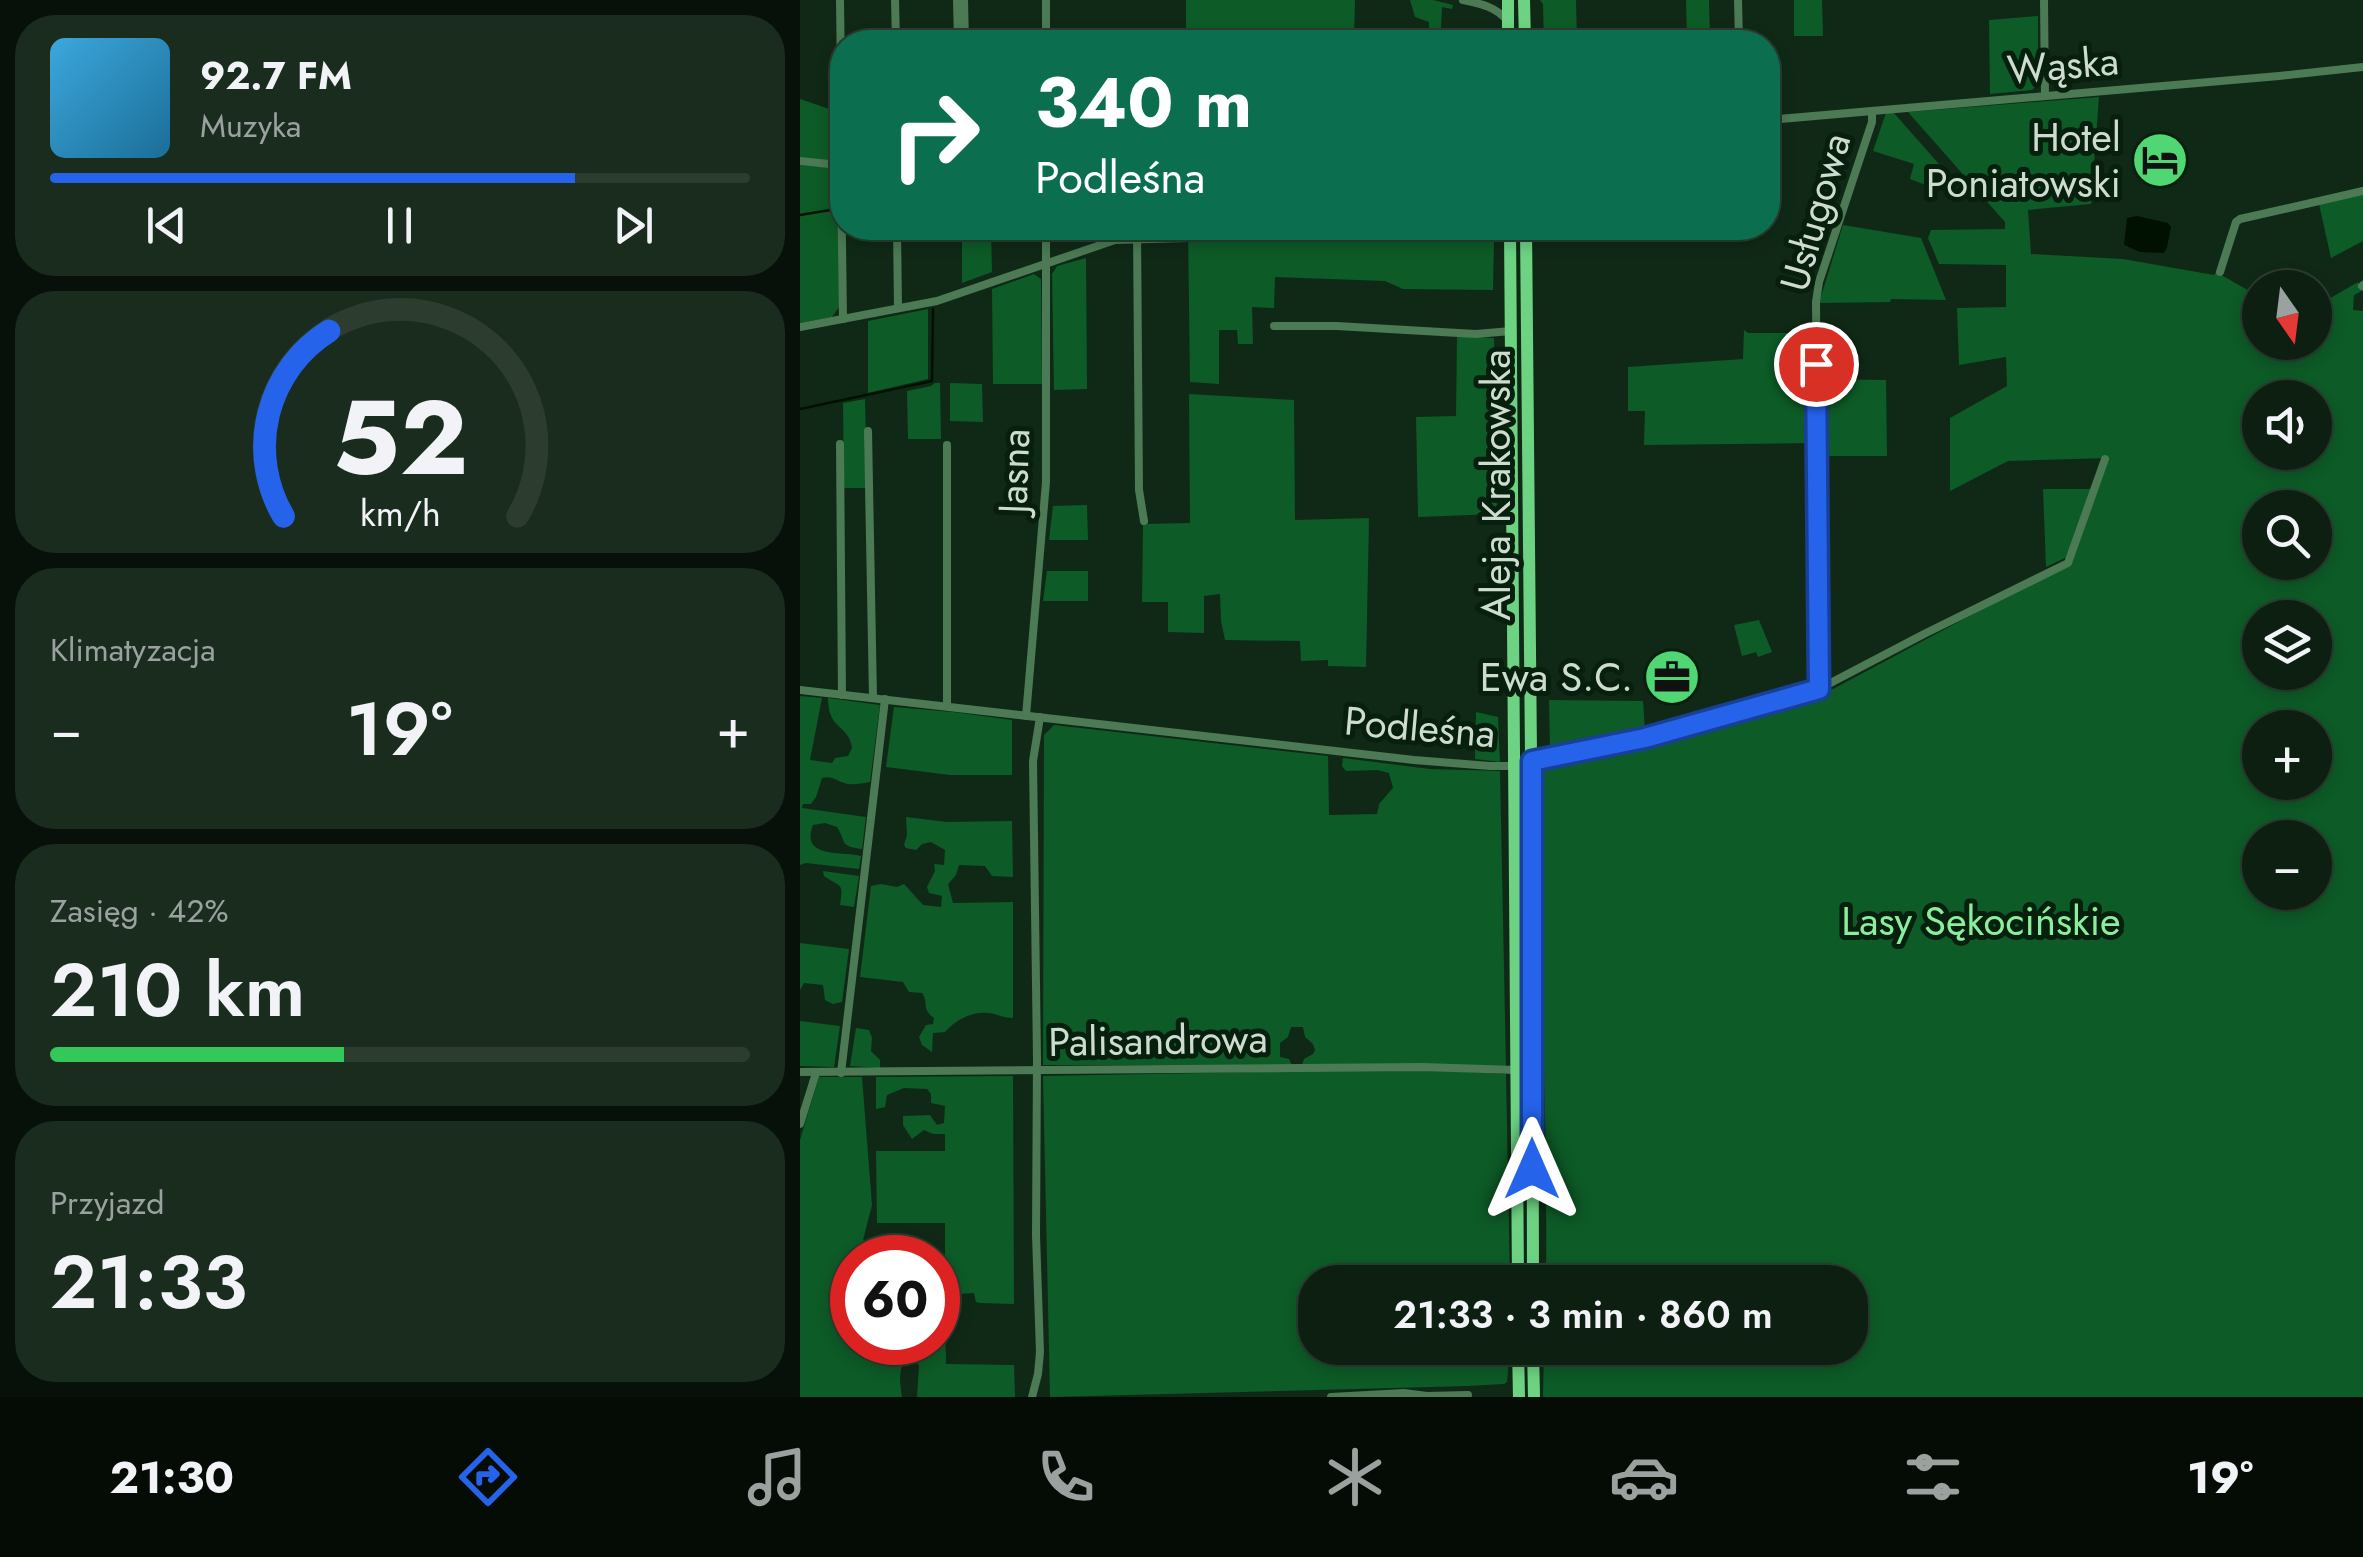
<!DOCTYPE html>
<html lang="pl">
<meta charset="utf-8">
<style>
body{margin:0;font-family:Jost,sans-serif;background:#1a2c1e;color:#f1f3f6;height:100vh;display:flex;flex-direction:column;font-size:38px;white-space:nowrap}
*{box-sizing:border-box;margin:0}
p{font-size:32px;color:#9aa29f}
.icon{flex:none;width:55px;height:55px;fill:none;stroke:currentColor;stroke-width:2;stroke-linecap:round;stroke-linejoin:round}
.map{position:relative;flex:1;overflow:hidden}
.panel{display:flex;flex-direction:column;gap:15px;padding:15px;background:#071109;width:800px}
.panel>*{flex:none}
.top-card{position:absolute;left:30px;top:30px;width:950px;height:210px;border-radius:40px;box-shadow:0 5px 15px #0003,0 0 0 2px #2c3d30;background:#0b6e4f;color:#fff;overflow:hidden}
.needle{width:65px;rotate:166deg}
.controls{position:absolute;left:1442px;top:270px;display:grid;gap:20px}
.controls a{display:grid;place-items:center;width:90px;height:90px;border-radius:50%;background:#0c1f10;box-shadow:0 5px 15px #0003,0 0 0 2px #2c3d30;font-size:50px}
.speed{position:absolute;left:30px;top:1235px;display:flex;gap:20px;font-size:50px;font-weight:700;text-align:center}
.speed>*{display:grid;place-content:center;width:130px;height:130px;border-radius:50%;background:#0c1f10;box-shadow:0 5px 15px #0003,0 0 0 2px #2c3d30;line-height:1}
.speed .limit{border:15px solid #d22;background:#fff;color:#111}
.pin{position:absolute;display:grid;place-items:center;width:85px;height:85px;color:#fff;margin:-42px;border:5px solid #fff;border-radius:50%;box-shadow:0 2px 10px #0007}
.me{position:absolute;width:110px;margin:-55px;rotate:0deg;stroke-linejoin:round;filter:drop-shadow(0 0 8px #0008)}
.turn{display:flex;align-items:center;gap:35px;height:210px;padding:0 40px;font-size:45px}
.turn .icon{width:130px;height:130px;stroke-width:2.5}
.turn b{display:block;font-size:70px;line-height:85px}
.big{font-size:75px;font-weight:600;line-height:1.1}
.panel .widget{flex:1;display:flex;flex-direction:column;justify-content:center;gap:15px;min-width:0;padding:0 35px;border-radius:40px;background:#1a2c1e}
.panel .dial{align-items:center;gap:0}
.dial svg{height:260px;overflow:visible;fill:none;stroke:#2c3d30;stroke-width:7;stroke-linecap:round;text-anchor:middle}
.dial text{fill:#f1f3f6;stroke:none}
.song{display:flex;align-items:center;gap:30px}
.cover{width:120px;height:120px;border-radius:15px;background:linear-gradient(135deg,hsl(200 70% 55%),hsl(200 70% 35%))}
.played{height:10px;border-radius:5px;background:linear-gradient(90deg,#2563eb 75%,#2c3d30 75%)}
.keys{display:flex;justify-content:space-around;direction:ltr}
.heat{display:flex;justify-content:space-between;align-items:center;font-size:55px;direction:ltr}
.charge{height:15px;border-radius:8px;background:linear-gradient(90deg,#34c759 42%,#2c3d30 0)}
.trip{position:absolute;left:498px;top:1265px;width:570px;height:100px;border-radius:40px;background:#0c1f10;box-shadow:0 5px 15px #0003,0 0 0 2px #2c3d30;font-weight:600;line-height:100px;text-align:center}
.tabs{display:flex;height:160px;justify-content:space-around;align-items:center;background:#050c06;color:#9aa29f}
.tabs .icon{width:70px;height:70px}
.tabs .on{color:#2563eb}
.tabs b{font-size:45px;color:#f1f3f6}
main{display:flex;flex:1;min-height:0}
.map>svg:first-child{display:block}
.green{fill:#0d5b27;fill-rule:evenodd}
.water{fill:#001102}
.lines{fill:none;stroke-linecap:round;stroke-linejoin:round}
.stream{stroke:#001102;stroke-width:2.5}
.minor{stroke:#4b7a54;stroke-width:8}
.primary{stroke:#6dd383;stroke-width:12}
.route-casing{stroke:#184099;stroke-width:25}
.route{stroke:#2563eb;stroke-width:18}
.labels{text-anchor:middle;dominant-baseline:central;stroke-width:10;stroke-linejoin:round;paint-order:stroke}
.street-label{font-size:40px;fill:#cddccf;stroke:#071f0d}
.poi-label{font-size:40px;fill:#cddccf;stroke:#071f0d;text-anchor:end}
.park-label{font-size:40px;fill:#8aee9e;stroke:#071f0d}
</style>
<main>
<section class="panel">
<div class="widget">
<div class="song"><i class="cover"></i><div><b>92.7 FM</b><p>Muzyka</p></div></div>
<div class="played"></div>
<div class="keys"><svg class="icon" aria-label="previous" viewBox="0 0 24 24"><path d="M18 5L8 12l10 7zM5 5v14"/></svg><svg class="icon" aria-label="pause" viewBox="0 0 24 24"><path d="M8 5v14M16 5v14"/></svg><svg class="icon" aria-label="next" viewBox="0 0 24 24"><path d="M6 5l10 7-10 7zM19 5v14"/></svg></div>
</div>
<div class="widget dial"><svg viewBox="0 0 100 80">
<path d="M14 69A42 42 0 1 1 86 69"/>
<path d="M14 69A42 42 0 0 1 28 12" stroke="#2563eb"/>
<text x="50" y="56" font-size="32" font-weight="700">52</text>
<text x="50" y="72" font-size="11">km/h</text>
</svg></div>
<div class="widget"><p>Klimatyzacja</p>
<div class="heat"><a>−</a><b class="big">19°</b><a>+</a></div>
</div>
<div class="widget"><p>Zasięg · 42%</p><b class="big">210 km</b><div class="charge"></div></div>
<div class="widget"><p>Przyjazd</p><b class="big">21:33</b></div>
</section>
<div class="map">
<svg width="1563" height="1397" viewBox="0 0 1563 1397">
<rect width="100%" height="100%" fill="#102916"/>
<!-- green -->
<g class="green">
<polygon points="386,0 555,0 554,42 386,42"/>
<polygon points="610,0 633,0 653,5 652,9 642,7 641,28 648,30 638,35 637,42 629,42 629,22 615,17"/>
<polygon points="740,0 776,0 777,42 744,42 743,4"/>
<polygon points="886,0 909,0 910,42 887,42"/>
<polygon points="994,0 1022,0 1023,36 994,36"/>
<polygon points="1238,16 1238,84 1232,90 1190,94 1189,20"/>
<path d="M 1299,97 L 1291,204 L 1228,210 L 1231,254 L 1323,259 L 1414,275 L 1416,272 L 1460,297 L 1460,342 L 1515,342 L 1515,307 L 1558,282 L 1562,291 L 1554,295 L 1553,310 L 1563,311 L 1563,1397 L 743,1397 L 744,1348 L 1050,1348 L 1050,1282 L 746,1282 C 748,1111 738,941 740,769 L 747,762 L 902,729 L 1033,689 L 1207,596 L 1269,566 L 1307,458 L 1208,461 L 1150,491 L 1150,418 L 1207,386 L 1206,357 L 1159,365 L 1157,308 L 1206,307 L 1206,265 L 1139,264 L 1128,238 L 1131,230 L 1205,229 L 1205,222 L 1108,112 ZM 1460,398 L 1515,398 L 1515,452 L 1460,452 ZM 1460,508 L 1515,508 L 1515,562 L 1460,562 ZM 1460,618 L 1515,618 L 1515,672 L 1460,672 ZM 1460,728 L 1515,728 L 1515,782 L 1460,782 ZM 1460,838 L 1515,838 L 1515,892 L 1460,892 Z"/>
<path d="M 0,99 L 38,112 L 39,149 C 35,168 14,160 0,159 Z"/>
<polygon points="1093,112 1146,172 1139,190 1110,179 1114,164 1073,151 1086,113"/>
<polygon points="0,165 33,168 39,173 39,307 32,317 0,323"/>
<polygon points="1563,194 1563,241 1531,258 1519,204"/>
<polygon points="1043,225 1121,238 1146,300 1091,299 1090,302 1019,303"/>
<polygon points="162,228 191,228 192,272 162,283"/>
<polygon points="388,228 474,228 475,241 694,240 693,290 603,289 585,281 475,277 474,308 452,307 453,344 438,344 437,330 419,330 419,384 390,382"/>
<polygon points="286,258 287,389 254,390 252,274 257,266"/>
<polygon points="234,274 241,279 242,384 193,384 192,289"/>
<polygon points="128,309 128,379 68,393 68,321"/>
<polygon points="1013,329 1014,443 844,445 845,411 828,411 828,367 943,359 944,330 948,333 1009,333"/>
<polygon points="657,336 694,338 697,514 618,517 616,417 656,416"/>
<polygon points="1020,379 1086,380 1087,456 1025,456 1021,448"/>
<polygon points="135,383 140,383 141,439 108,439 107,391 131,386"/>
<polygon points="150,383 182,384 183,422 150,421"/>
<polygon points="389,394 494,400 495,520 569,518 566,667 528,666 528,660 501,661 500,641 425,640 421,621 420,594 404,596 404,633 368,632 368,602 342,602 343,524 390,523"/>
<polygon points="65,399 67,488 44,488 43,403"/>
<polygon points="1243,489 1291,489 1267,557 1246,567"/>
<polygon points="287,505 288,540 249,540 253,506"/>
<polygon points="247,571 288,571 288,601 243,601"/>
<polygon points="959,620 972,652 958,657 956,652 942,656 934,625"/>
<path d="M 0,696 L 22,698 L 10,760 L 32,763 L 35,758 L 48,756 L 52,748 C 49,724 28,731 28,698 L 80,705 L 70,782 C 63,783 56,785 48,784 C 37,782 33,775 22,778 L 16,797 L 11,804 L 3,804 L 2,808 L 66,817 L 62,849 C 39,846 47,843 37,827 L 25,823 L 13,825 C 0,859 42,851 61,856 L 59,869 L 6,863 L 0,865 Z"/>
<polygon points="749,700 843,701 845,730 750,748"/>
<polygon points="94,707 153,712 212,720 212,775 150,775 86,767"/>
<polygon points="676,712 698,717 700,762 675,759"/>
<polygon points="254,725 528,756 529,815 577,814 579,804 593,788 589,773 577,770 546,771 542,766 543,758 630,769 700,771 706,1067 502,1065 504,1059 513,1054 515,1050 513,1044 505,1037 503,1027 491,1027 488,1037 480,1043 480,1057 489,1059 492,1065 243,1065 244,735"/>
<path d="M 106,817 L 147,822 L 212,821 L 213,877 L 192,876 L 185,866 L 159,865 L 156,875 L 148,884 L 153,903 L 213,902 L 213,1018 C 204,1018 197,1014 189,1013 C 171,1011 156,1020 145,1032 L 133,1033 L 132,1052 L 122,1045 L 119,1037 L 126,1025 L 133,1024 L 134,1018 C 121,1009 129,1002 122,993 L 109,992 L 103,982 L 60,977 L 71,886 L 81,884 L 97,887 L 104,884 L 123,905 L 141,907 L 142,896 L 129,893 L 127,887 L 135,871 L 134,864 L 144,865 L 145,850 L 131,842 L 122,844 L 116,850 L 106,848 L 104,845 L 107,835 Z"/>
<path d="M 23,871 L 59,876 L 54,907 L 40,905 C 44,882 41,888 24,876 Z"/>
<polygon points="0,943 49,949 42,1002 33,1004 25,1000 23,985 4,983 0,990"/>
<polygon points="0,1021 40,1026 34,1067 0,1066"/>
<polygon points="56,1028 69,1030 72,1038 71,1051 80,1060 80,1068 50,1066"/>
<polygon points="617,1069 706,1074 710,1282 515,1282 515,1348 710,1348 707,1382 704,1384 667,1386 250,1397 243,1076"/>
<path d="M 213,1076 L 214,1304 L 180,1303 L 176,1302 L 174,1293 L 159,1294 L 158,1299 L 145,1310 L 146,1364 L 214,1365 L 215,1397 L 117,1397 L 119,1366 L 115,1358 L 105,1359 C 98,1371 100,1384 102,1397 L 0,1397 L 0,1140 L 19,1077 L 62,1077 L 72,1205 L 63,1240 L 69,1245 L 73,1257 L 52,1258 L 52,1342 L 138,1342 L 138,1258 L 145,1258 L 145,1223 L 77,1223 L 76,1151 L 145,1151 L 145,1134 L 133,1134 L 124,1130 L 112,1139 L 103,1125 L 103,1116 L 130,1115 L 137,1125 L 144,1123 L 145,1106 L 131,1103 L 131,1094 L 127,1089 L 104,1088 L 87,1095 L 85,1107 L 76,1109 L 76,1077 Z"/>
</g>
<!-- water -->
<polygon class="water" points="1337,216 1368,223 1371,227 1367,247 1364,253 1340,252 1324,245 1327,218"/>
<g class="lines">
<!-- stream -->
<g class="stream">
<polyline points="0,215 36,209"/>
<polyline points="0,409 132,381 133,309"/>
</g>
<!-- minor -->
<g class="minor">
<polyline points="40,0 42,151 38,161 41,169 43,319"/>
<polyline points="95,0 96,42"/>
<polyline points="157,0 158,42"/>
<polyline points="164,0 165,42"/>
<polyline points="246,0 246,42"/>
<path d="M 663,0 C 681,4 694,6 707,20"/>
<polyline points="938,0 939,42"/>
<polyline points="1244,0 1245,96"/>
<polyline points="337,42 337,35"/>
<polyline points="968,120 1479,76 1563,67"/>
<polyline points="0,161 29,164 38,161"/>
<polyline points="97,228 98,308"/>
<polyline points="337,228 339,490 344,521"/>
<polyline points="1420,272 1436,222 1440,219 1563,191"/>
<polyline points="1562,286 1563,285"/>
<polyline points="474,326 537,326 676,334 711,331"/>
<polyline points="0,327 137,301 315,240 388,238"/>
<polyline points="68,431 73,698"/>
<polyline points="40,444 42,695"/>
<polyline points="147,445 147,706"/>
<polyline points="1019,689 1016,302 1019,282 1072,122 1072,111"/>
<polyline points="0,690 614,760 690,766 712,766 845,738 1019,689 1124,634 1268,563 1305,459"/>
<polyline points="226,716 246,482 246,228"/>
<polyline points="0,1072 622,1067 716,1070"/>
<polyline points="41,1073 85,699"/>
<polyline points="0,1124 16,1073"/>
<polyline points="232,1397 238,1374 240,1352 236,1235 237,1059 233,761 240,717"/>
<polyline points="531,1397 604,1393 627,1396 668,1395"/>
</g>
<!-- primary -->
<g class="primary">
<polyline points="708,0 708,42"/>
<polyline points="724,0 725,42"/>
<polyline points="710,228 718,1282"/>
<polyline points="726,228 732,862 733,1282"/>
<polyline points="718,1348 719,1397"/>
<polyline points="733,1348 734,1397"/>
</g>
</g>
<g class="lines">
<!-- route casing -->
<g class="route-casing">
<polyline id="route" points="732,1169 732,761 845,738 1019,689 1016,364"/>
</g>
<!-- route -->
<use href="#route" class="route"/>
</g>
<!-- icons -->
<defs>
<g id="hotel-disc" transform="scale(2.875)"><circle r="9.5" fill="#51d674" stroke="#071f0d"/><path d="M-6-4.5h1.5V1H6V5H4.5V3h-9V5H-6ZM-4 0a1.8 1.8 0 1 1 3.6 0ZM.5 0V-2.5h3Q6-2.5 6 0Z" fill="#111"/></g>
<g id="office-disc" transform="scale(2.875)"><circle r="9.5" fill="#51d674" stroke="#071f0d"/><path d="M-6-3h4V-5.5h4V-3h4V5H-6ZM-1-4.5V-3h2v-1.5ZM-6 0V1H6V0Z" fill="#111"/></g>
</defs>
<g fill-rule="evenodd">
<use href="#hotel-disc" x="1360" y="160"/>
<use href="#office-disc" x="872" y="677"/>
</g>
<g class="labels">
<!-- street labels -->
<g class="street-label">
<text transform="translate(1263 65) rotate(-5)">Wąska</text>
<text transform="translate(1015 212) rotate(-74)">Usługowa</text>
<text transform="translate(214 471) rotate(-88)">Jasna</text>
<text transform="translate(696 485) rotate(-90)">Aleja Krakowska</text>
<text transform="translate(620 727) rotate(5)">Podleśna</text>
<text transform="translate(358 1040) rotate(-1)">Palisandrowa</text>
</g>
<!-- poi labels -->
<g class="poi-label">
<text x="1321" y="137">Hotel<tspan x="1321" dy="46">Poniatowski</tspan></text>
<text x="833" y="677">Ewa S.C.</text>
</g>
<!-- park labels -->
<g class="park-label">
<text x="1181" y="921">Lasy Sękocińskie</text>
</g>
</g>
</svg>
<div class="controls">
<a><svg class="needle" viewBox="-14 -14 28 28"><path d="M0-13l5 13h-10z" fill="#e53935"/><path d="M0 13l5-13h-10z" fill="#9aa29f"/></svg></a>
<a><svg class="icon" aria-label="sound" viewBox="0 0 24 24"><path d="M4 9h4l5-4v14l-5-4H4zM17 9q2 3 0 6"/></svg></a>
<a><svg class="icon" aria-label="search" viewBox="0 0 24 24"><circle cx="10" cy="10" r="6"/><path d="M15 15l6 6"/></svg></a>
<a><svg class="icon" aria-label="layers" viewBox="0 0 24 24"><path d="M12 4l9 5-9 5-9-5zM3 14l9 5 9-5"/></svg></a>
<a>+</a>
<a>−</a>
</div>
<div class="speed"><div class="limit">60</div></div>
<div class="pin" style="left:1016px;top:364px;background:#d93025"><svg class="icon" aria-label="arrive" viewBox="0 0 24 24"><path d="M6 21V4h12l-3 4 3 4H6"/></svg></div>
<svg class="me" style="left:732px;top:1169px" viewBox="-20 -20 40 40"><path d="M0-17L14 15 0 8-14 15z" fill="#2563eb" stroke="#fff" stroke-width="4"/></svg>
<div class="trip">21:33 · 3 min · 860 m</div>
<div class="top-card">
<div class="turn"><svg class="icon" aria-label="right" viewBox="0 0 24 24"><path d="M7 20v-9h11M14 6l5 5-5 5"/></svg><div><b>340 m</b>Podleśna</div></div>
</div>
</div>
</main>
<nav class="tabs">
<b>21:30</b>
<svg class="icon on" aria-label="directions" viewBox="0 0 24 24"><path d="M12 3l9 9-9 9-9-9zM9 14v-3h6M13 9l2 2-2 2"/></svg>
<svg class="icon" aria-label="music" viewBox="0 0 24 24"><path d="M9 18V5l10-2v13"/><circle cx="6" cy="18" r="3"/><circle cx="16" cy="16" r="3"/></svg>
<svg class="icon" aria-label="phone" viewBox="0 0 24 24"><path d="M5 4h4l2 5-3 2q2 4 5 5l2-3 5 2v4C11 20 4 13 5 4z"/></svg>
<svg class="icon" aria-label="climate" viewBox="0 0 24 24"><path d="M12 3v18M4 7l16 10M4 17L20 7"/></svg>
<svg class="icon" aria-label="car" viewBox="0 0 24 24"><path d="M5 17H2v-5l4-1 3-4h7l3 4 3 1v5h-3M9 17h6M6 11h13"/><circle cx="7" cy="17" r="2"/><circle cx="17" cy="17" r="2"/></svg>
<svg class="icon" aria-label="filters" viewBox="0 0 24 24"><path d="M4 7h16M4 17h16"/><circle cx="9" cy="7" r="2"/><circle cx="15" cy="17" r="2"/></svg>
<b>19°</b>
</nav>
